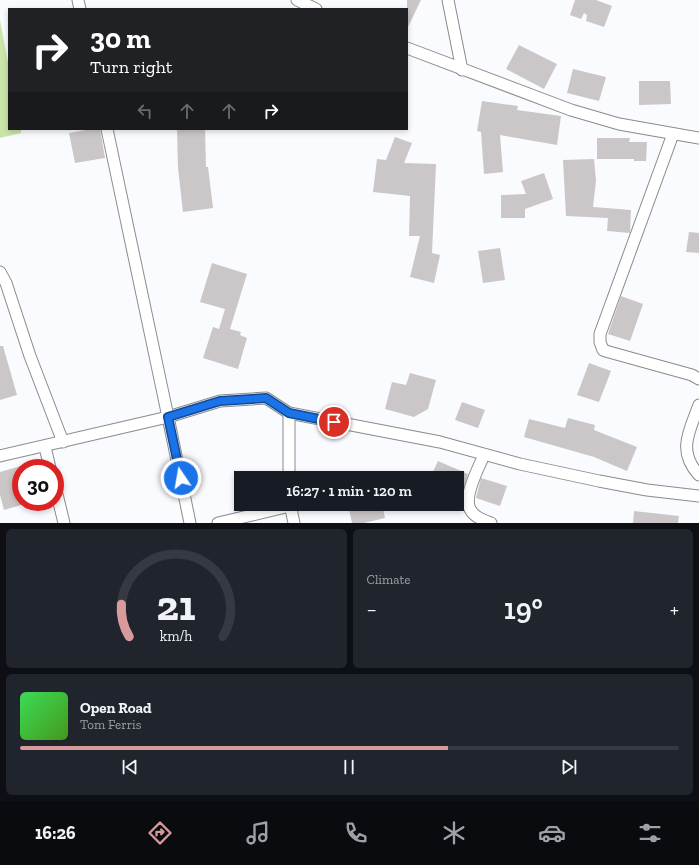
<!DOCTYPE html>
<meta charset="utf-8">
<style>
body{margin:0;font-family:"Zilla Slab",serif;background:#20242c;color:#f1f3f6;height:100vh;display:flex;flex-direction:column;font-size:15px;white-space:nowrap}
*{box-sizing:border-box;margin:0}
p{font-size:13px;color:#9ea1a6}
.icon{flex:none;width:22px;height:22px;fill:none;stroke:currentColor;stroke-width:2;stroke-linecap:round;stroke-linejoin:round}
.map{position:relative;height:523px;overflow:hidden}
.sheet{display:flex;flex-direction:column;gap:6px;padding:6px;background:#0d0f14;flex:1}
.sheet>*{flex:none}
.top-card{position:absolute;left:8px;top:8px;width:400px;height:122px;border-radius:0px;box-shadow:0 2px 6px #0003;background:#202124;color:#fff;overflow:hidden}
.speed{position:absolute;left:12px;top:459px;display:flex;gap:8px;font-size:20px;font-weight:700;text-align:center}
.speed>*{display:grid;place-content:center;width:52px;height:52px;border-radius:50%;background:#171b24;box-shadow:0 2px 6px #0003;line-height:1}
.speed .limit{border:6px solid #d22;background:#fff;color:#111}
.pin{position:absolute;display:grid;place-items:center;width:34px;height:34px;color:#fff;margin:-17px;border:2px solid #fff;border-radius:50%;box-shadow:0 1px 4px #0007}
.me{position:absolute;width:44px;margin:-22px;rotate:348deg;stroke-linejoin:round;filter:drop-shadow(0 0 3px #0008)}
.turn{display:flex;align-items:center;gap:14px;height:84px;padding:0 16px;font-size:18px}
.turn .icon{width:52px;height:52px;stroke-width:2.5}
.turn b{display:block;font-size:28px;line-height:34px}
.lanes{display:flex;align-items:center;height:38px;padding:0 16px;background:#0003;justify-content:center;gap:20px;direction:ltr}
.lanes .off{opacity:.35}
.big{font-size:30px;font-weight:600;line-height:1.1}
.sheet .tile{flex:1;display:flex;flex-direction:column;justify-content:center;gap:6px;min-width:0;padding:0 14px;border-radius:6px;background:#20242c}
.sheet .dial{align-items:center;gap:0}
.dial svg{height:104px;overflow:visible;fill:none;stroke:#363941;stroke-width:7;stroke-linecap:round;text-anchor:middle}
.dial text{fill:#f1f3f6;stroke:none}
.song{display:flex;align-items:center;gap:12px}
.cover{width:48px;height:48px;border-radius:6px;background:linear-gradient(135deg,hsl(130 70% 55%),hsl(100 70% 35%))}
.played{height:4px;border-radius:2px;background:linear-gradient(90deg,#d99a9c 65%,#363941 65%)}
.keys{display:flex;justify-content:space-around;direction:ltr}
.heat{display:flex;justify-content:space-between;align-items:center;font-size:22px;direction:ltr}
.sheet .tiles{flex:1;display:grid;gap:6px;grid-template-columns:1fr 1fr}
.tile:last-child{grid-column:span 2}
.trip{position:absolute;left:234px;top:471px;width:230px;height:40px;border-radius:0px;background:#171b24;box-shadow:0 2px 6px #0003;font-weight:600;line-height:40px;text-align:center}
.menu{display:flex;height:64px;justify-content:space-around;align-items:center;background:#090b0e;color:#9ea1a6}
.menu .icon{width:28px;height:28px}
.menu .active{color:#d99a9c}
.menu b{font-size:18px;color:#f1f3f6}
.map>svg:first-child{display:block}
.green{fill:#cae5a9}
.building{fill:#cbc7c8}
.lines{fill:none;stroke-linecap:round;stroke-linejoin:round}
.minor-casing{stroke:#898b8d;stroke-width:13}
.minor{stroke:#fff;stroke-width:11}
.route-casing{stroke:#114b97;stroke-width:10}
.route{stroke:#1a73e8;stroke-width:7}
</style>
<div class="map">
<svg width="699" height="523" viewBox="0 0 699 523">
<rect width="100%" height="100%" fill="#f9fbfe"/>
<!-- green -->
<polygon class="green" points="0,20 9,68 9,129 21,129 21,133 0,138"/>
<!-- building -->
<g class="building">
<polygon points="407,0 421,0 407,29"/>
<polygon points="575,0 596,0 612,6 604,27 586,21 587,15 584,13 581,19 570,15"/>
<polygon points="519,45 557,64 544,89 506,69"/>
<polygon points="573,69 606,77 599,101 567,93"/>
<polygon points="639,81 670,81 671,104 639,105"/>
<polygon points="482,101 518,106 517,110 561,116 557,145 500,135 503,172 484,174 481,132 477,131"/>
<polygon points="92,129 100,129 105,158 75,163 69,133"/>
<polygon points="177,129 205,129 206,167 208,167 213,208 183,212 178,168"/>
<polygon points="395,137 412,143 404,163 436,164 432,253 440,255 434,283 410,277 420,236 409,236 410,196 373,192 377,159 386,160"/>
<polygon points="597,138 630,138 629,142 647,142 646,161 634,161 634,159 597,159"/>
<polygon points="594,159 596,181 593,207 631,210 630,233 607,231 608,218 566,216 563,160"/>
<polygon points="544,173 553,199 525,209 525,218 501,218 501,195 526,194 521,181"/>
<polygon points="689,232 699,233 699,253 686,252"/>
<polygon points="500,248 505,280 483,283 478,251"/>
<polygon points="212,263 247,274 230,329 241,332 240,335 247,338 238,369 203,358 213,327 219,329 225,309 200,302"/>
<polygon points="621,296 643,304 630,341 608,334"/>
<polygon points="0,346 3,346 17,395 0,400"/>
<polygon points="589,363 611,371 599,402 577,395"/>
<polygon points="410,373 436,380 428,409 414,417 385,409 392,382 406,385"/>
<polygon points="462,402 485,410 478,428 455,420"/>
<polygon points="568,418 595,425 594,430 637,447 627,471 594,457 524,437 529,419 565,428"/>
<polygon points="438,461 468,474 462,493 457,491 457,478 430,478"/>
<polygon points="21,466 21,505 4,510 0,495 0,472"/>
<polygon points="481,478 507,486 500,506 476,498"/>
<polygon points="348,504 382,504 385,518 364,523 352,523"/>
<polygon points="634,511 679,516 678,523 633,523"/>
</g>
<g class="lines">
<!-- minor casing -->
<g class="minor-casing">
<g id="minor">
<polyline points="78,0 80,9"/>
<polyline points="297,0 316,9"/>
<polyline points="448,0 462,70"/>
<polyline points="407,48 571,110 619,124 699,138"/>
<polyline points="673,134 600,334 600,342 603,350 609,352 692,375 699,379"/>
<polyline points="0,272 6,283 30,356 63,442"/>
<path d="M 699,405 C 689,432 677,451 699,475"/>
<polyline points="289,413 289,478"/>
<polyline points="45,447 50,468"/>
<path d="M 484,455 C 479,467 463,496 470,509 C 474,517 483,520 491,523"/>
<polyline points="0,456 168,417 107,129"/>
<polyline points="55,486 64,523"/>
<polyline points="290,504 294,523"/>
<polyline points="190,523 168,417 220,401 266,398 289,413 440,442 520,464 599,481 647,490 699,496"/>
<polyline points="218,523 290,506"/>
</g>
</g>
<!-- minor -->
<use href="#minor" class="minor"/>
</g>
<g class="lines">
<!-- route casing -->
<g class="route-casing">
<polyline id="route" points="181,478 168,417 220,401 266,398 289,413 334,422"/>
</g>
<!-- route -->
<use href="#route" class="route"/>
</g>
</svg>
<div class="speed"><div class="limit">30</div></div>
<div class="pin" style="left:334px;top:422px;background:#d93025"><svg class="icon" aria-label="arrive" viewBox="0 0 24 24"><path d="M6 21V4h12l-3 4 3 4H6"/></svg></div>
<svg class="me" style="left:181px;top:478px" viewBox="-20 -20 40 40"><circle r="17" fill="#1a73e8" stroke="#fff" stroke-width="3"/><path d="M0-11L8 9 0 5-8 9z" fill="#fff"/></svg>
<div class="trip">16:27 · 1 min · 120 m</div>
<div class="top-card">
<div class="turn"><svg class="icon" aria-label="right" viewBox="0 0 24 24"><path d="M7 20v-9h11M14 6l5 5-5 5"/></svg><div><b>30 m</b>Turn right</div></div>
<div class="lanes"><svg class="icon off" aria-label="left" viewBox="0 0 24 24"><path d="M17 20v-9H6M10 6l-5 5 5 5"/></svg><svg class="icon off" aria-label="ahead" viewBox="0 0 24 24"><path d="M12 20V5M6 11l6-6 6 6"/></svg><svg class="icon off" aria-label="ahead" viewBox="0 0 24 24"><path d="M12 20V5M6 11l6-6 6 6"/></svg><svg class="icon" aria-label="right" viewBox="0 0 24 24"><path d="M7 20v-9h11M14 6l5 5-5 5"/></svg></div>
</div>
</div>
<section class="sheet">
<div class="tiles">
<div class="tile dial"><svg viewBox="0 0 100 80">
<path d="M14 69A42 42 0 1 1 86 69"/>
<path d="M14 69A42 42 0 0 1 8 44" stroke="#d99a9c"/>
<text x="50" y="56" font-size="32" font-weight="700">21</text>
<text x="50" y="72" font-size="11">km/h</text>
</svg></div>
<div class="tile"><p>Climate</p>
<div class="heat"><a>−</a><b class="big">19°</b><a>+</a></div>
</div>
<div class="tile">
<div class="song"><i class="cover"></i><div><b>Open Road</b><p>Tom Ferris</p></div></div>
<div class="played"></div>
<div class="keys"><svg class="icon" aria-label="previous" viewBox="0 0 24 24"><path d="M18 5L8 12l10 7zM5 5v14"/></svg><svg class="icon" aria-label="pause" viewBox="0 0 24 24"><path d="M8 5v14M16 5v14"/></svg><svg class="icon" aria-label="next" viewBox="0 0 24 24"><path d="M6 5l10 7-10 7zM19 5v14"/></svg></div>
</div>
</div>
</section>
<nav class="menu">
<b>16:26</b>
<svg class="icon active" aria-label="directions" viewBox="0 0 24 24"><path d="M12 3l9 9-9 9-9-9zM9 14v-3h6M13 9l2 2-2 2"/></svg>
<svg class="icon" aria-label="music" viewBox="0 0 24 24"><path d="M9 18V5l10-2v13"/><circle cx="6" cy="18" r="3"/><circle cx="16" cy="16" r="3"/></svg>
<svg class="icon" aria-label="phone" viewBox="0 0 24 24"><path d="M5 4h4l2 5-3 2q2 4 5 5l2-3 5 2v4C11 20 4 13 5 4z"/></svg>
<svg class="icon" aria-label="climate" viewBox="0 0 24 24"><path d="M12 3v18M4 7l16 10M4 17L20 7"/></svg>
<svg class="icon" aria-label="car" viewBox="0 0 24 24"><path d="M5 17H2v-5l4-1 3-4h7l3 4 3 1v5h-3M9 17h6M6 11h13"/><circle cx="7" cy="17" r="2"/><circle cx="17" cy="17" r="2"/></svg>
<svg class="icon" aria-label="filters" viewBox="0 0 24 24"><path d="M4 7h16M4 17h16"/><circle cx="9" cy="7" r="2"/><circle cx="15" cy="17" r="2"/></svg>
</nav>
